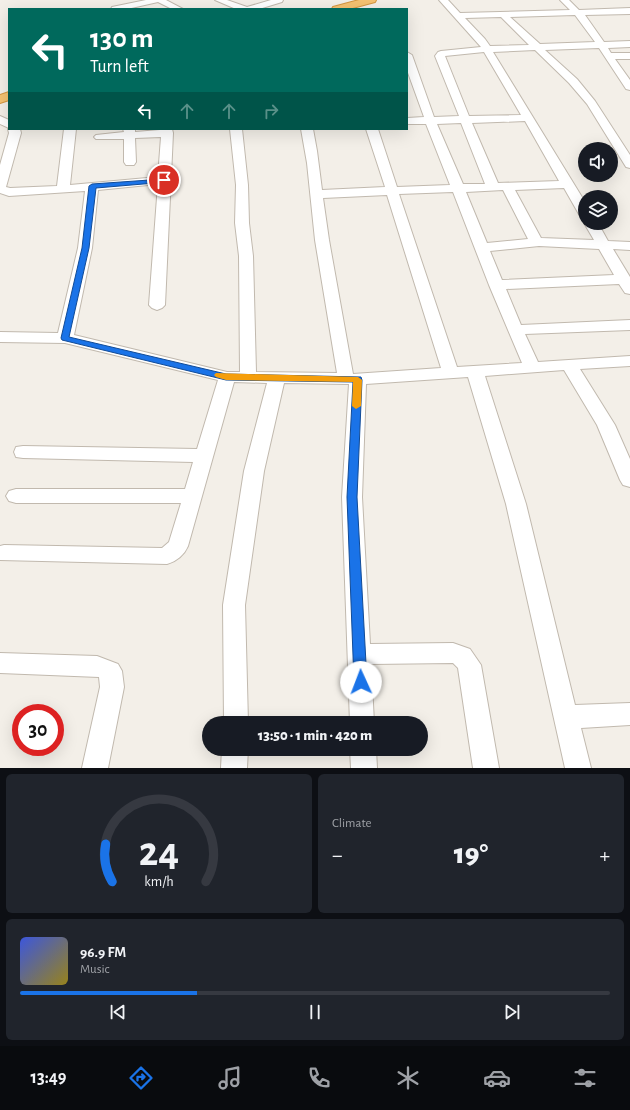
<!DOCTYPE html>
<meta charset="utf-8">
<style>
body{margin:0;font-family:"Alegreya Sans",sans-serif;background:#20242c;color:#f1f3f6;height:100vh;display:flex;flex-direction:column;font-size:15px;white-space:nowrap}
*{box-sizing:border-box;margin:0}
p{font-size:13px;color:#9ea1a6}
.icon{flex:none;width:22px;height:22px;fill:none;stroke:currentColor;stroke-width:2;stroke-linecap:round;stroke-linejoin:round}
.map{position:relative;height:768px;overflow:hidden}
.sheet{display:flex;flex-direction:column;gap:6px;padding:6px;background:#0d0f14;flex:1}
.sheet>*{flex:none}
.hud{position:absolute;left:8px;top:8px;width:400px;height:122px;border-radius:0px;box-shadow:0 4px 16px #0002;background:#00695c;color:#fff;overflow:hidden}
.tools{position:absolute;left:578px;top:142px;display:grid;gap:8px}
.tools a{display:grid;place-items:center;width:40px;height:40px;border-radius:50%;background:#171b24;box-shadow:0 4px 16px #0002;font-size:20px}
.speed{position:absolute;left:12px;top:704px;display:flex;gap:8px;font-size:20px;font-weight:700;text-align:center}
.speed>*{display:grid;place-content:center;width:52px;height:52px;border-radius:50%;background:#171b24;box-shadow:0 4px 16px #0002;line-height:1}
.speed .limit{border:6px solid #d22;background:#fff;color:#111}
.pin{position:absolute;display:grid;place-items:center;width:34px;height:34px;color:#fff;margin:-17px;border:2px solid #fff;border-radius:50%;box-shadow:0 1px 4px #0007}
.me{position:absolute;width:44px;margin:-22px;rotate:358deg;stroke-linejoin:round;filter:drop-shadow(0 0 3px #0008)}
.turn{display:flex;align-items:center;gap:14px;height:84px;padding:0 16px;font-size:18px}
.turn .icon{width:52px;height:52px;stroke-width:2.5}
.turn b{display:block;font-size:28px;line-height:34px}
.lanes{display:flex;align-items:center;height:38px;padding:0 16px;background:#0003;justify-content:center;gap:20px;direction:ltr}
.lanes .off{opacity:.35}
.big{font-size:30px;font-weight:800;line-height:1.1}
.sheet .card{flex:1;display:flex;flex-direction:column;justify-content:center;gap:6px;min-width:0;padding:0 14px;border-radius:6px;background:#20242c}
.sheet .dial{align-items:center;gap:0}
.dial svg{height:104px;overflow:visible;fill:none;stroke:#363941;stroke-width:7;stroke-linecap:round;text-anchor:middle}
.dial text{fill:#f1f3f6;stroke:none}
.song{display:flex;align-items:center;gap:12px}
.cover{width:48px;height:48px;border-radius:6px;background:linear-gradient(135deg,hsl(230 70% 55%),hsl(50 70% 35%))}
.played{height:4px;border-radius:2px;background:linear-gradient(90deg,#1a73e8 30%,#363941 30%)}
.keys{display:flex;justify-content:space-around;direction:ltr}
.heat{display:flex;justify-content:space-between;align-items:center;font-size:22px;direction:ltr}
.sheet .tiles{flex:1;display:grid;gap:6px;grid-template-columns:1fr 1fr}
.card:last-child{grid-column:span 2}
.trip{position:absolute;left:202px;top:716px;width:226px;height:40px;border-radius:20px;background:#171b24;box-shadow:0 4px 16px #0002;font-weight:800;line-height:40px;text-align:center}
.menu{display:flex;height:64px;justify-content:space-around;align-items:center;background:#090b0e;color:#9ea1a6}
.menu .icon{width:28px;height:28px}
.menu .on{color:#1a73e8}
.menu b{font-size:18px;color:#f1f3f6}
.map>svg:first-child{display:block}
.lines{fill:none;stroke-linecap:round;stroke-linejoin:round}
.minor-casing{stroke:#c1b9ae;stroke-width:2}
.highway-casing{stroke:#d49641;stroke-width:2}
.minor{fill:#fff;fill-rule:evenodd}
.highway{fill:#f5c271;fill-rule:evenodd}
.route{fill:#1a73e8;stroke:#114b97}
.slow{fill:#f59e0b}
</style>
<div class="map">
<svg width="630" height="768" viewBox="0 0 630 768">
<rect width="100%" height="100%" fill="#f3efe8"/>
<g class="lines">
<!-- minor casing -->
<g class="minor-casing">
<g id="minor">
<polygon points="146,0 166,0 183,9 172,9 158,2 127,9 111,9 112,7"/>
<polygon points="215,0 227,0 247,7 271,0 283,0 282,2 259,9 236,9"/>
<path d="M 439,0 L 448,0 L 460,13 L 570,10 L 560,0 L 569,0 L 579,10 L 630,8 L 630,14 L 585,15 L 604,42 L 630,41 L 630,47 L 608,48 L 611,53 L 630,53 L 630,59 L 615,59 L 630,80 L 630,90 L 626,89 L 599,48 L 545,50 L 577,79 L 595,101 L 630,155 L 630,168 L 626,167 L 587,104 L 569,83 L 535,50 L 493,52 L 585,202 L 585,217 L 580,216 L 564,188 L 515,190 L 541,238 L 594,240 L 584,223 L 585,222 L 598,223 L 608,241 L 630,242 L 630,250 L 613,249 L 630,277 L 630,294 L 625,293 L 619,284 L 506,289 L 521,325 L 630,320 L 630,330 L 525,334 L 538,362 L 630,356 L 630,366 L 580,369 L 615,425 L 630,459 L 630,487 L 623,485 L 620,480 L 597,425 L 564,370 L 485,376 L 526,504 L 575,705 L 630,703 L 630,725 L 581,728 L 591,768 L 565,768 L 506,504 L 468,377 L 366,384 L 362,497 L 370,644 L 453,643 L 470,649 L 481,665 L 499,768 L 473,768 L 458,668 L 453,663 L 371,664 L 374,723 L 350,723 L 342,497 L 349,384 L 284,383 L 264,471 L 245,605 L 248,723 L 224,723 L 223,605 L 244,471 L 267,383 L 234,382 L 188,546 C 184,555 177,561 167,564 L 0,560 L 0,546 L 4,545 L 162,548 L 169,542 L 181,503 L 16,503 L 9,501 L 6,496 L 9,491 L 16,489 L 185,489 L 193,462 L 23,458 L 16,457 L 14,452 L 16,447 L 23,446 L 197,449 L 218,380 L 65,343 L 0,342 L 0,332 L 58,333 L 78,248 L 85,191 L 9,196 L 0,193 L 0,165 L 9,133 L 8,129 L 9,128 L 0,124 L 0,116 L 9,120 L 9,129 L 20,129 L 21,133 L 6,187 L 10,188 L 57,186 L 64,129 L 76,129 L 70,185 L 158,177 L 161,137 L 135,138 L 136,162 L 134,165 L 126,165 L 124,162 L 124,139 L 96,139 L 94,137 L 96,135 L 124,132 L 123,129 L 135,129 L 135,132 L 172,129 L 173,133 L 165,305 L 162,308 L 157,310 L 152,308 L 149,305 L 158,184 L 98,190 L 92,248 L 74,335 L 227,372 L 240,372 L 239,256 L 235,223 L 236,185 L 230,129 L 242,129 L 248,185 L 249,223 L 253,256 L 256,372 L 337,373 L 315,240 L 307,163 L 301,129 L 313,129 L 317,151 L 322,190 L 385,187 L 366,129 L 378,129 L 397,187 L 450,185 L 426,124 L 407,124 L 407,118 L 424,117 L 407,70 L 407,52 L 412,55 L 434,117 L 459,116 L 435,56 L 438,52 L 441,51 L 481,47 ZM 575,15 L 595,42 L 540,44 L 510,17 ZM 501,17 L 529,45 L 490,46 L 485,39 L 465,18 ZM 484,52 L 521,115 L 469,116 L 445,56 ZM 525,121 L 559,181 L 498,183 L 472,123 ZM 461,123 L 485,184 L 463,184 L 437,124 ZM 503,190 L 528,239 L 487,243 L 466,192 ZM 453,192 L 489,285 L 522,363 L 457,367 L 399,194 ZM 387,195 L 441,368 L 353,374 L 329,240 L 323,198 ZM 539,246 L 599,249 L 614,275 L 502,280 L 490,251 Z"/>
<polygon points="0,653 97,656 118,664 122,671 124,687 108,768 82,768 100,687 99,677 0,673"/>
<polygon points="222,749 248,749 247,768 221,768"/>
<polygon points="350,749 376,749 377,768 351,768"/>
</g>
</g>
<!-- highway casing -->
<g class="highway-casing">
<g id="highway">
<polygon points="359,0 376,0 375,2 349,9 332,9 333,7"/>
<polygon points="9,92 9,100 0,103 0,95"/>
</g>
</g>
<!-- minor -->
<use href="#minor" class="minor"/>
<!-- highway -->
<use href="#highway" class="highway"/>
</g>
<!-- route -->
<polygon class="route" points="164,179 167,180 167,182 96,188 89,248 69,337 226,374 361,377 362,380 357,497 367,682 365,686 361,687 356,686 354,682 347,497 353,382 226,380 62,340 61,338 82,248 89,186 92,184"/>
<!-- slow -->
<polygon class="slow" points="216,373 358,377 362,380 361,406 356,409 352,406 353,382 226,380 216,377 214,375"/>
</svg>
<div class="tools">
<a><svg class="icon" aria-label="sound" viewBox="0 0 24 24"><path d="M4 9h4l5-4v14l-5-4H4zM17 9q2 3 0 6"/></svg></a>
<a><svg class="icon" aria-label="layers" viewBox="0 0 24 24"><path d="M12 4l9 5-9 5-9-5zM3 14l9 5 9-5"/></svg></a>
</div>
<div class="speed"><div class="limit">30</div></div>
<div class="pin" style="left:164px;top:180px;background:#d93025"><svg class="icon" aria-label="arrive" viewBox="0 0 24 24"><path d="M6 21V4h12l-3 4 3 4H6"/></svg></div>
<svg class="me" style="left:361px;top:682px" viewBox="-20 -20 40 40"><circle r="19" fill="#fff"/><path d="M0-13L10 11 0 6-10 11z" fill="#1a73e8"/></svg>
<div class="trip">13:50 · 1 min · 420 m</div>
<div class="hud">
<div class="turn"><svg class="icon" aria-label="left" viewBox="0 0 24 24"><path d="M17 20v-9H6M10 6l-5 5 5 5"/></svg><div><b>130 m</b>Turn left</div></div>
<div class="lanes"><svg class="icon" aria-label="left" viewBox="0 0 24 24"><path d="M17 20v-9H6M10 6l-5 5 5 5"/></svg><svg class="icon off" aria-label="ahead" viewBox="0 0 24 24"><path d="M12 20V5M6 11l6-6 6 6"/></svg><svg class="icon off" aria-label="ahead" viewBox="0 0 24 24"><path d="M12 20V5M6 11l6-6 6 6"/></svg><svg class="icon off" aria-label="right" viewBox="0 0 24 24"><path d="M7 20v-9h11M14 6l5 5-5 5"/></svg></div>
</div>
</div>
<section class="sheet">
<div class="tiles">
<div class="card dial"><svg viewBox="0 0 100 80">
<path d="M14 69A42 42 0 1 1 86 69"/>
<path d="M14 69A42 42 0 0 1 9 40" stroke="#1a73e8"/>
<text x="50" y="56" font-size="32" font-weight="700">24</text>
<text x="50" y="72" font-size="11">km/h</text>
</svg></div>
<div class="card"><p>Climate</p>
<div class="heat"><a>−</a><b class="big">19°</b><a>+</a></div>
</div>
<div class="card">
<div class="song"><i class="cover"></i><div><b>96.9 FM</b><p>Music</p></div></div>
<div class="played"></div>
<div class="keys"><svg class="icon" aria-label="previous" viewBox="0 0 24 24"><path d="M18 5L8 12l10 7zM5 5v14"/></svg><svg class="icon" aria-label="pause" viewBox="0 0 24 24"><path d="M8 5v14M16 5v14"/></svg><svg class="icon" aria-label="next" viewBox="0 0 24 24"><path d="M6 5l10 7-10 7zM19 5v14"/></svg></div>
</div>
</div>
</section>
<nav class="menu">
<b>13:49</b>
<svg class="icon on" aria-label="directions" viewBox="0 0 24 24"><path d="M12 3l9 9-9 9-9-9zM9 14v-3h6M13 9l2 2-2 2"/></svg>
<svg class="icon" aria-label="music" viewBox="0 0 24 24"><path d="M9 18V5l10-2v13"/><circle cx="6" cy="18" r="3"/><circle cx="16" cy="16" r="3"/></svg>
<svg class="icon" aria-label="phone" viewBox="0 0 24 24"><path d="M5 4h4l2 5-3 2q2 4 5 5l2-3 5 2v4C11 20 4 13 5 4z"/></svg>
<svg class="icon" aria-label="climate" viewBox="0 0 24 24"><path d="M12 3v18M4 7l16 10M4 17L20 7"/></svg>
<svg class="icon" aria-label="car" viewBox="0 0 24 24"><path d="M5 17H2v-5l4-1 3-4h7l3 4 3 1v5h-3M9 17h6M6 11h13"/><circle cx="7" cy="17" r="2"/><circle cx="17" cy="17" r="2"/></svg>
<svg class="icon" aria-label="filters" viewBox="0 0 24 24"><path d="M4 7h16M4 17h16"/><circle cx="9" cy="7" r="2"/><circle cx="15" cy="17" r="2"/></svg>
</nav>
